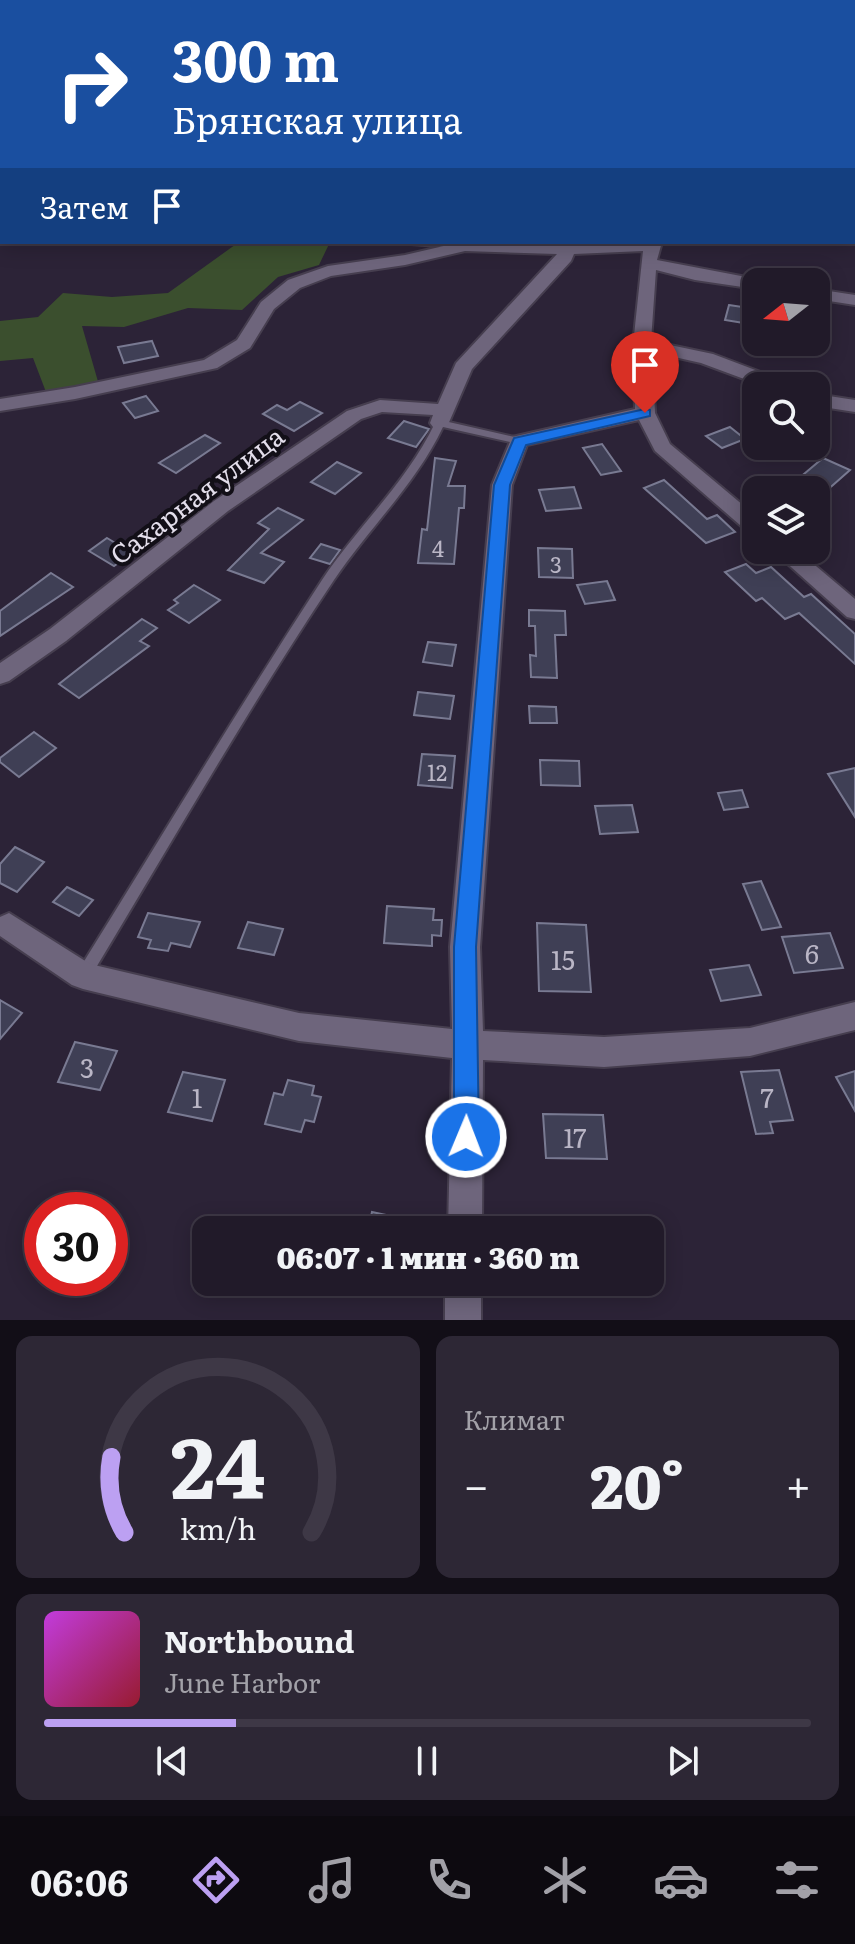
<!DOCTYPE html>
<html lang="ru">
<meta charset="utf-8">
<style>
body{margin:0;font-family:Literata,serif;background:#2d2735;color:#f1f3f6;height:100vh;display:flex;flex-direction:column;font-size:30px;white-space:nowrap}
*{box-sizing:border-box;margin:0}
p{font-size:26px;color:#a2a1a8}
.icon{flex:none;width:44px;height:44px;fill:none;stroke:currentColor;stroke-width:2;stroke-linecap:round;stroke-linejoin:round}
.map{position:relative;height:1320px;overflow:hidden}
.details{display:flex;flex-direction:column;gap:16px;padding:16px;background:#120e17;flex:1}
.details>*{flex:none}
.top-card{position:absolute;left:0px;top:0px;width:856px;height:244px;box-shadow:0 4px 20px #0003,0 0 0 2px #3e3846;background:#1a4fa0;color:#fff;overflow:hidden}
.needle{width:52px;rotate:253deg}
.tools{position:absolute;left:742px;top:268px;display:grid;gap:16px}
.tools a{display:grid;place-items:center;width:88px;height:88px;border-radius:16px;background:#211a29;box-shadow:0 4px 20px #0003,0 0 0 2px #3e3846;font-size:40px}
.speed{position:absolute;left:24px;top:1192px;display:flex;gap:16px;font-size:40px;font-weight:700;text-align:center}
.speed>*{display:grid;place-content:center;width:104px;height:104px;border-radius:50%;background:#211a29;box-shadow:0 4px 20px #0003,0 0 0 2px #3e3846;line-height:1}
.speed .limit{border:12px solid #d22;background:#fff;color:#111}
.pin{position:absolute;display:grid;place-items:center;width:68px;height:68px;color:#fff;margin:-82px -34px;border-radius:50% 50% 50% 0;rotate:-45deg;box-shadow:0 0 8px #0007}
.pin .icon{rotate:45deg}
.me{position:absolute;width:88px;margin:-44px;rotate:1deg;stroke-linejoin:round;filter:drop-shadow(0 0 6px #0008)}
.turn{display:flex;align-items:center;gap:28px;height:168px;padding:0 40px;font-size:36px}
.turn .icon{width:104px;height:104px;stroke-width:2.5}
.turn b{display:block;font-size:56px;line-height:68px}
.then{display:flex;align-items:center;height:76px;padding:0 40px;background:#0003;gap:16px;font-size:30px}
.big{font-size:60px;font-weight:800;line-height:1.1}
.details .card{flex:1;display:flex;flex-direction:column;justify-content:center;gap:12px;min-width:0;padding:0 28px;border-radius:16px;background:#2d2735}
.details .dial{align-items:center;gap:0}
.dial svg{height:208px;overflow:visible;fill:none;stroke:#3e3846;stroke-width:7;stroke-linecap:round;text-anchor:middle}
.dial text{fill:#f1f3f6;stroke:none}
.song{display:flex;align-items:center;gap:24px}
.cover{width:96px;height:96px;border-radius:12px;background:linear-gradient(135deg,hsl(290 70% 55%),hsl(350 70% 35%))}
.played{height:8px;border-radius:4px;background:linear-gradient(90deg,#bca0f2 25%,#3e3846 25%)}
.keys{display:flex;justify-content:space-around;direction:ltr}
.heat{display:flex;justify-content:space-between;align-items:center;font-size:44px;direction:ltr}
.details .tiles{flex:1;display:grid;gap:16px;grid-template-columns:1fr 1fr}
.card:last-child{grid-column:span 2}
.trip{position:absolute;left:192px;top:1216px;width:472px;height:80px;border-radius:16px;background:#211a29;box-shadow:0 4px 20px #0003,0 0 0 2px #3e3846;font-weight:800;line-height:80px;text-align:center}
.tab-bar{display:flex;height:128px;justify-content:space-around;align-items:center;background:#0d0a10;color:#a2a1a8}
.tab-bar .icon{width:56px;height:56px}
.tab-bar .active{color:#bca0f2}
.tab-bar b{font-size:36px;color:#f1f3f6}
.map>svg:first-child{display:block}
.green{fill:#3b4f2e}
.building{fill:#3f3f55;stroke:#797a92;stroke-width:2}
.lines{fill:none;stroke-linecap:round;stroke-linejoin:round}
.lane-casing{stroke:#463e4f;stroke-width:4}
.street-casing{stroke:#463e4f;stroke-width:4}
.secondary-casing{stroke:#463e4f;stroke-width:4}
.lane{fill:#6e657c;fill-rule:evenodd}
.street{fill:#6e657c;fill-rule:evenodd}
.secondary{fill:#84685b;fill-rule:evenodd}
.rail{stroke:#c7c1cf;stroke-width:3;stroke-dasharray:6 6;stroke-linecap:butt}
.route{fill:#1a73e8;stroke:#114b97;stroke-width:2}
.labels{text-anchor:middle;dominant-baseline:central;stroke-width:8;stroke-linejoin:round;paint-order:stroke}
.number-label{font-size:22px;fill:#bab6c6}
.street-label{font-size:26px;fill:#e3deeb;stroke:#120f17}
.near-number-label{font-size:26px;fill:#bab6c6}
</style>
<div class="map">
<svg width="855" height="1320" viewBox="0 0 855 1320">
<rect width="100%" height="100%" fill="#2c2337"/>
<!-- green -->
<polygon class="green" points="239,242 330,242 319,265 278,277 242,310 188,308 124,327 82,326 99,385 46,392 33,358 0,361 0,321 38,317 63,293 112,297 168,293"/>
<!-- building -->
<g class="building">
<polygon points="729,305 756,309 756,325 725,320"/>
<polygon points="152,341 158,356 124,363 118,347"/>
<polygon points="146,396 158,411 135,418 123,403"/>
<polygon points="300,402 322,413 294,431 263,414 277,405 287,410"/>
<polygon points="404,421 429,429 416,447 388,438"/>
<polygon points="730,427 745,439 722,448 706,436"/>
<polygon points="205,435 220,443 176,473 159,463"/>
<polygon points="602,444 621,471 601,475 583,448"/>
<polygon points="435,458 456,461 448,486 465,486 464,508 459,508 454,564 418,563 422,529 427,530"/>
<polygon points="823,458 850,470 816,500 816,490 785,490"/>
<polygon points="337,462 361,473 335,494 311,482"/>
<polygon points="664,480 707,519 717,515 735,532 706,543 644,488"/>
<polygon points="574,487 581,508 546,511 539,490"/>
<polygon points="278,508 303,520 261,553 284,562 264,583 228,570 269,529 258,523"/>
<polygon points="107,538 132,553 114,566 89,551"/>
<polygon points="321,544 340,550 330,564 310,558"/>
<polygon points="538,548 572,549 573,578 539,577"/>
<polygon points="746,564 756,573 771,567 804,597 811,594 855,634 855,664 799,613 785,619 762,598 756,601 725,572"/>
<polygon points="51,573 73,587 0,636 0,611"/>
<polygon points="607,581 615,600 585,604 577,585"/>
<polygon points="194,585 220,600 189,623 168,610 178,603 174,600"/>
<polygon points="529,610 565,611 566,635 555,635 557,678 531,677 530,655 536,656 535,626 529,626"/>
<polygon points="142,619 157,628 140,641 149,646 79,698 59,684"/>
<polygon points="428,642 456,645 452,666 423,662"/>
<polygon points="418,692 454,696 450,719 414,715"/>
<polygon points="529,706 556,707 557,723 530,723"/>
<polygon points="34,732 56,748 19,777 0,762 0,758"/>
<polygon points="422,754 455,756 452,788 418,785"/>
<polygon points="540,760 579,761 580,786 541,785"/>
<polygon points="855,768 855,817 828,774"/>
<polygon points="742,790 748,807 724,810 718,793"/>
<polygon points="632,805 638,832 600,834 595,806"/>
<polygon points="15,847 44,862 17,892 0,883 0,864"/>
<polygon points="761,881 781,927 762,930 743,884"/>
<polygon points="67,887 93,900 79,916 53,902"/>
<polygon points="387,906 434,909 433,920 442,920 441,936 432,935 432,946 384,943"/>
<polygon points="148,913 200,922 190,947 171,943 168,951 148,948 151,940 138,937"/>
<polygon points="248,922 283,929 274,955 238,948"/>
<polygon points="537,923 586,925 591,992 539,991"/>
<polygon points="830,933 843,968 794,973 782,937"/>
<polygon points="749,965 761,995 721,1001 710,970"/>
<polygon points="0,1000 22,1013 0,1039"/>
<polygon points="75,1042 117,1051 100,1090 58,1082"/>
<polygon points="779,1070 793,1120 770,1122 773,1133 756,1134 741,1072"/>
<polygon points="855,1071 855,1111 836,1077"/>
<polygon points="183,1072 225,1080 212,1121 168,1112"/>
<polygon points="288,1080 314,1086 312,1095 321,1097 314,1122 305,1120 301,1132 265,1124 274,1093 283,1095"/>
<polygon points="543,1114 603,1115 607,1159 546,1158"/>
<polygon points="372,1212 424,1223 423,1230 368,1230"/>
</g>
<g class="lines">
<!-- lane casing -->
<g class="lane-casing">
<g id="lane">
<path d="M 407,242 C 426,242 452,239 469,246 L 465,248 L 411,244 Z"/>
<path d="M 440,420 L 523,439 L 524,441 L 519,444 L 443,427 C 416,484 369,528 334,580 C 247,710 169,847 88,981 L 83,983 L 78,981 L 76,976 L 78,971 C 159,841 238,709 322,580 C 358,526 407,482 435,423 Z"/>
</g>
</g>
<!-- street casing -->
<g class="street-casing">
<g id="street">
<rect x="854" y="72" width="1" height="8"/>
<rect x="854" y="123" width="1" height="8"/>
<polygon points="461,242 662,242 657,260 762,280 756,282 756,289 695,280 656,270 651,341 713,354 787,382 789,386 763,386 701,363 652,352 655,413 670,444 756,516 756,534 748,532 655,451 639,420 527,445 512,485 480,947 483,1031 604,1037 750,1028 855,1002 855,1030 750,1056 604,1067 483,1060 482,1230 448,1230 452,1058 299,1041 83,989 72,985 0,936 0,917 9,913 90,964 299,1013 452,1029 450,947 492,485 512,437 635,409 633,345 643,251 574,254 571,261 472,369 447,427 433,427 430,423 433,415 382,412 361,419 228,511 66,641 9,681 0,684 0,663 50,629 214,501 347,411 380,400 438,404 456,363 557,254 465,251 405,265 331,276 300,288 274,309 250,348 217,368 75,399 0,411 0,399 75,387 204,360 237,340 261,302 288,280 328,266 405,255"/>
<polygon points="816,289 855,295 855,305 816,299"/>
<polygon points="816,394 855,400 855,412 816,406"/>
<polygon points="772,550 797,550 855,599 855,619 847,617"/>
<rect x="445" y="1282" width="36" height="38"/>
</g>
</g>
<!-- secondary casing -->
<g class="secondary-casing">
<g id="secondary">
<polygon points="666,0 718,0 719,2 667,2"/>
<rect x="854" y="4" width="1" height="10"/>
</g>
</g>
<!-- lane -->
<use href="#lane" class="lane"/>
<!-- street -->
<use href="#street" class="street"/>
<!-- secondary -->
<use href="#secondary" class="secondary"/>
<!-- rail -->
<polyline class="rail" points="345,2 354,0"/>
</g>
<!-- route -->
<polygon class="route" points="645,409 650,410 650,416 526,445 510,485 476,947 479,1137 475,1146 466,1150 458,1146 454,1137 454,947 494,485 514,438"/>
<g class="labels">
<!-- number labels -->
<g class="number-label">
<text x="438" y="547">4</text>
<text x="556" y="563">3</text>
<text x="437" y="771">12</text>
</g>
<!-- street labels -->
<g class="street-label">
<text transform="translate(196 494) rotate(-37)">Сахарная улица</text>
</g>
<!-- near-number labels -->
<g class="near-number-label">
<text x="812" y="952">6</text>
<text x="563" y="958">15</text>
<text x="87" y="1066">3</text>
<text x="197" y="1096">1</text>
<text x="767" y="1096">7</text>
<text x="575" y="1136">17</text>
</g>
</g>
</svg>
<div class="tools">
<a><svg class="needle" viewBox="-14 -14 28 28"><path d="M0-13l5 13h-10z" fill="#e53935"/><path d="M0 13l5-13h-10z" fill="#a2a1a8"/></svg></a>
<a><svg class="icon" aria-label="search" viewBox="0 0 24 24"><circle cx="10" cy="10" r="6"/><path d="M15 15l6 6"/></svg></a>
<a><svg class="icon" aria-label="layers" viewBox="0 0 24 24"><path d="M12 4l9 5-9 5-9-5zM3 14l9 5 9-5"/></svg></a>
</div>
<div class="speed"><div class="limit">30</div></div>
<div class="pin" style="left:645px;top:413px;background:#d93025"><svg class="icon" aria-label="arrive" viewBox="0 0 24 24"><path d="M6 21V4h12l-3 4 3 4H6"/></svg></div>
<svg class="me" style="left:466px;top:1137px" viewBox="-20 -20 40 40"><circle r="17" fill="#1a73e8" stroke="#fff" stroke-width="3"/><path d="M0-11L8 9 0 5-8 9z" fill="#fff"/></svg>
<div class="trip">06:07 · 1 мин · 360 m</div>
<div class="top-card">
<div class="turn"><svg class="icon" aria-label="right" viewBox="0 0 24 24"><path d="M7 20v-9h11M14 6l5 5-5 5"/></svg><div><b>300 m</b>Брянская улица</div></div>
<div class="then">Затем<svg class="icon" aria-label="arrive" viewBox="0 0 24 24"><path d="M6 21V4h12l-3 4 3 4H6"/></svg></div>
</div>
</div>
<section class="details">
<div class="tiles">
<div class="card dial"><svg viewBox="0 0 100 80">
<path d="M14 69A42 42 0 1 1 86 69"/>
<path d="M14 69A42 42 0 0 1 9 40" stroke="#bca0f2"/>
<text x="50" y="56" font-size="32" font-weight="700">24</text>
<text x="50" y="72" font-size="11">km/h</text>
</svg></div>
<div class="card"><p>Климат</p>
<div class="heat"><a>−</a><b class="big">20°</b><a>+</a></div>
</div>
<div class="card">
<div class="song"><i class="cover"></i><div><b>Northbound</b><p>June Harbor</p></div></div>
<div class="played"></div>
<div class="keys"><svg class="icon" aria-label="previous" viewBox="0 0 24 24"><path d="M18 5L8 12l10 7zM5 5v14"/></svg><svg class="icon" aria-label="pause" viewBox="0 0 24 24"><path d="M8 5v14M16 5v14"/></svg><svg class="icon" aria-label="next" viewBox="0 0 24 24"><path d="M6 5l10 7-10 7zM19 5v14"/></svg></div>
</div>
</div>
</section>
<nav class="tab-bar">
<b>06:06</b>
<svg class="icon active" aria-label="directions" viewBox="0 0 24 24"><path d="M12 3l9 9-9 9-9-9zM9 14v-3h6M13 9l2 2-2 2"/></svg>
<svg class="icon" aria-label="music" viewBox="0 0 24 24"><path d="M9 18V5l10-2v13"/><circle cx="6" cy="18" r="3"/><circle cx="16" cy="16" r="3"/></svg>
<svg class="icon" aria-label="phone" viewBox="0 0 24 24"><path d="M5 4h4l2 5-3 2q2 4 5 5l2-3 5 2v4C11 20 4 13 5 4z"/></svg>
<svg class="icon" aria-label="climate" viewBox="0 0 24 24"><path d="M12 3v18M4 7l16 10M4 17L20 7"/></svg>
<svg class="icon" aria-label="car" viewBox="0 0 24 24"><path d="M5 17H2v-5l4-1 3-4h7l3 4 3 1v5h-3M9 17h6M6 11h13"/><circle cx="7" cy="17" r="2"/><circle cx="17" cy="17" r="2"/></svg>
<svg class="icon" aria-label="filters" viewBox="0 0 24 24"><path d="M4 7h16M4 17h16"/><circle cx="9" cy="7" r="2"/><circle cx="15" cy="17" r="2"/></svg>
</nav>
